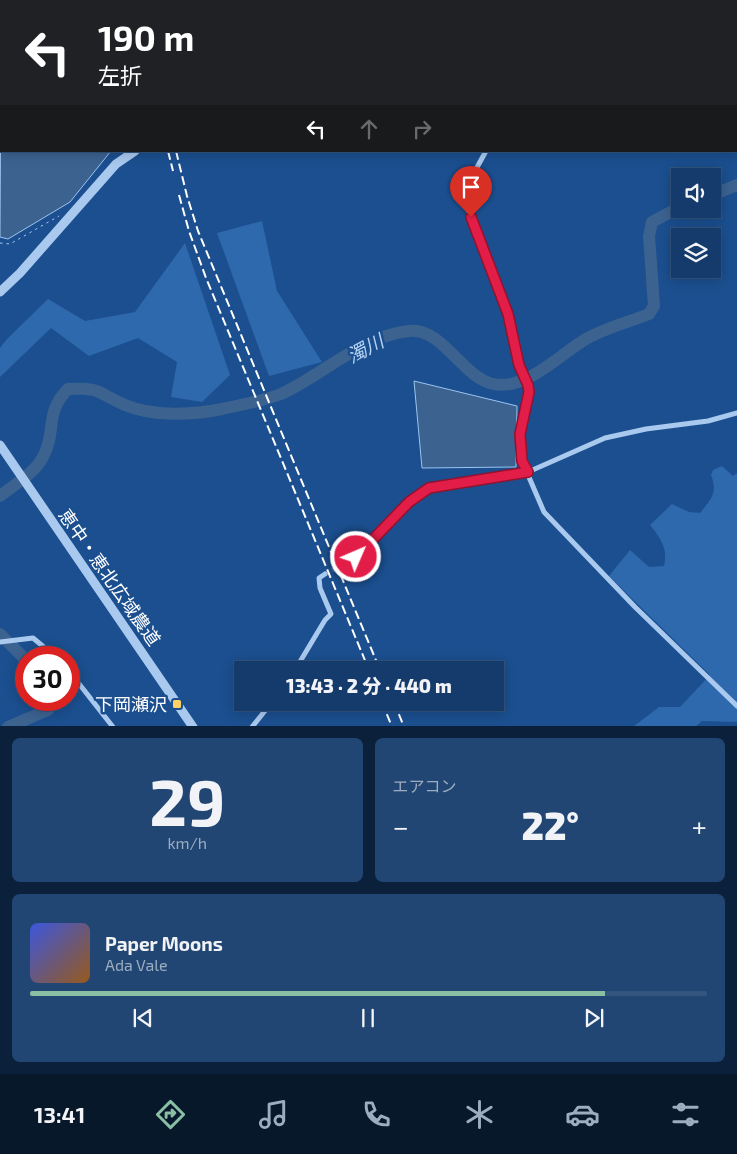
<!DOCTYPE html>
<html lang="ja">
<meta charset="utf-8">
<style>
body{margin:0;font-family:"Exo 2","Noto Sans JP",sans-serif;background:#214673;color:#f1f3f6;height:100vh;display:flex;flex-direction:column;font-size:19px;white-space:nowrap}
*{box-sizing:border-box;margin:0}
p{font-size:16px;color:#9dadc1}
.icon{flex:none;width:28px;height:28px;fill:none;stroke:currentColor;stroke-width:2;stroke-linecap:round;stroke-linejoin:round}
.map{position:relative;height:726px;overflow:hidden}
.details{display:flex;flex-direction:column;gap:12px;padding:12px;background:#0b203b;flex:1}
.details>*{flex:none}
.guide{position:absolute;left:0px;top:0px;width:738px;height:152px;box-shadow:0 2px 12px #0003,0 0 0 1px #33557e;background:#202124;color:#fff;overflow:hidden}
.buttons{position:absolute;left:671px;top:168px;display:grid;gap:10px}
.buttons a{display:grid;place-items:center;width:50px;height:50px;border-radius:0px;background:#143b6b;box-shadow:0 2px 12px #0003,0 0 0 1px #33557e;font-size:25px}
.speed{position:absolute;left:15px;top:646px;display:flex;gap:10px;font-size:25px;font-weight:700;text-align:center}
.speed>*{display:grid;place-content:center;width:65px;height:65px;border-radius:50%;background:#143b6b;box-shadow:0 2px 12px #0003,0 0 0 1px #33557e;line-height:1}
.speed .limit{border:8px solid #d22;background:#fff;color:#111}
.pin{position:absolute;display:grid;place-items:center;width:42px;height:42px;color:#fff;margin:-51px -21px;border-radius:50% 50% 50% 0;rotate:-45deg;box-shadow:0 0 5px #0007}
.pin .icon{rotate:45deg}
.me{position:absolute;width:55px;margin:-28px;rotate:45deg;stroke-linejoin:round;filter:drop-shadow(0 0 4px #0008)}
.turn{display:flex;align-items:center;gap:18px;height:105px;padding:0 15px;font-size:22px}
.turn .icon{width:65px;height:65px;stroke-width:2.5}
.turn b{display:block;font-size:35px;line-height:42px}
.lanes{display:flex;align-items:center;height:48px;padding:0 15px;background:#0003;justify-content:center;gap:25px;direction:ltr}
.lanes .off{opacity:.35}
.big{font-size:38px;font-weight:800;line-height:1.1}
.details .tile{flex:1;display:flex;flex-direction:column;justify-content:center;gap:8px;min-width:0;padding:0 18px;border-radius:8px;background:#214673}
.details .dial{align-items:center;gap:0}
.dial b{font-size:65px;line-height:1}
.song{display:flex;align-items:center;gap:15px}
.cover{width:60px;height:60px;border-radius:8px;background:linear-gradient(135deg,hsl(230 70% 55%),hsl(30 70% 35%))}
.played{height:5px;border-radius:2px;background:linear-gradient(90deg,#8abfa5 85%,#33557e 85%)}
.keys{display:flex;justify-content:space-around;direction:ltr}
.heat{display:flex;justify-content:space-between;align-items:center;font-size:28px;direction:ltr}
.details .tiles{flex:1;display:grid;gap:12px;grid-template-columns:1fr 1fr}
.tile:last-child{grid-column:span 2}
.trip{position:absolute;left:234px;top:661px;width:270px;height:50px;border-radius:0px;background:#143b6b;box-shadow:0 2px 12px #0003,0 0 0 1px #33557e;font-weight:800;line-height:50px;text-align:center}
.tab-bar{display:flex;height:80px;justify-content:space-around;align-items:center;background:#08182b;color:#9dadc1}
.tab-bar .icon{width:35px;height:35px}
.tab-bar .selected{color:#8abfa5}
.tab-bar b{font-size:22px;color:#f1f3f6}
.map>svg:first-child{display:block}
.green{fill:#2e69ad}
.water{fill:#3c6290;stroke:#9cc4f0}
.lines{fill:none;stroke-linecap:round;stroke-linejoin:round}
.river{stroke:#3c6290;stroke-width:12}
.minor-tunnel{stroke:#3d69a0;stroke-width:5;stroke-dasharray:5 2.5;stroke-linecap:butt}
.path{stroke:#a9c9ee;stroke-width:1;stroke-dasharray:2.5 4;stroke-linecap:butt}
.minor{stroke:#a9c9ee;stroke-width:5}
.tertiary{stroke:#a9c9ee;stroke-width:9}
.rail{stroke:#fff;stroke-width:2;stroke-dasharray:9 4;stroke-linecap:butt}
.route-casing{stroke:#92132f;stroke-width:12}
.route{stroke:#e11d48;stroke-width:9}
.poi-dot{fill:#ffd166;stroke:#1b4f8f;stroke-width:2}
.labels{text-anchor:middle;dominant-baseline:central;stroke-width:5;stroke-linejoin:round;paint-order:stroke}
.street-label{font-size:18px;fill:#fff;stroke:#1b4f8f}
.poi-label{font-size:18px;fill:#fff;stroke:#1b4f8f;text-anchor:end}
.water-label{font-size:19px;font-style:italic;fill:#b5d3f5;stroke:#1b4f8f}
</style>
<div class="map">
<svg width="737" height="727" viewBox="0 0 737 727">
<rect width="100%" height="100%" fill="#1b4f8f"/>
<!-- green -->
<g class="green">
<polygon points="554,0 737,0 737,83 736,1 551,1"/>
<polygon points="262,221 277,291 322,362 269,376 217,233"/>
<polygon points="185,243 230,375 202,402 171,397 177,362 138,338 89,356 51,328 0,377 0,348 7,339 48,299 85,321 135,312"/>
<path d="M 722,466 L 733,476 L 737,473 L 737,722 L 702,721 L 695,727 L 634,726 L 659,707 L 680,707 L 710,675 L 609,576 L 630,550 L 649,567 L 664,566 C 668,548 661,539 650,525 L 672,504 L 689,512 L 700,513 C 711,499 718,493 711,475 L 713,470 Z"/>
</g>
<!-- water -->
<g class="water">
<polygon points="1,58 1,151 111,151 70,202 8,239 0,237"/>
<polygon points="414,381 517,406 516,467 422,468"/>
</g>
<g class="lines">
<!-- river -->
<g class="river">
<polyline points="712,195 737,185"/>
<path d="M 0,496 C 14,485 35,473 43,457 C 57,431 44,413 68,389 C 100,387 98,393 125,405 C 153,417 193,415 222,409 C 240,405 263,401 281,394 C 323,375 361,336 409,331 C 442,327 462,377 493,384 C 526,391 560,354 586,339 C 605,328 629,322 649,314 L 654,306 L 649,236 L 652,222 L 680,207"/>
<polyline points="0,634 26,660"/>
<polyline points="8,727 48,710 54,700"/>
</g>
<!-- minor-tunnel -->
<polyline class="minor-tunnel" points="325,574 356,557"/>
<!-- path -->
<polyline class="path" points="0,243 10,244 59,216"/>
<!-- minor -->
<g class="minor">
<polyline points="440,0 442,1"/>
<polyline points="549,1 550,0"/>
<polyline points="736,128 737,128"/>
<polyline points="486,151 464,191 465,201 508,314 519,365 528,385 529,393 524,412 520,447 522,461 544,512 635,607 737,706"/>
<polyline points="356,557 409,502 429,488 528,472 605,438 646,429 708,421 737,413"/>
<polyline points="0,642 33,638 57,658"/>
<polyline points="295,670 325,620 331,614 320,588 319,578 325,574"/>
<polyline points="69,671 113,727"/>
<polyline points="252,727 272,702"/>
</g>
<!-- tertiary -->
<g class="tertiary">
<polyline points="337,1 338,0"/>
<polyline points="0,292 20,273 116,164 135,151"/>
<polyline points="0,445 193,727"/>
</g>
<!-- rail -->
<g class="rail">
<polyline points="167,0 167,1"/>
<polyline points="168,151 173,171"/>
<polyline points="176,151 187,196 198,231 380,670"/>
<polyline points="179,195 189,231 206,278 369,670"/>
<polyline points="382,702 392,727"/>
<polyline points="394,702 404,727"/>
</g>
</g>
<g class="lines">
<!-- route casing -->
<g class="route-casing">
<polyline id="route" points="356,557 409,502 429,488 528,472 522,461 520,434 529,392 528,385 519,365 508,314 471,217"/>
</g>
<!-- route -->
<use href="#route" class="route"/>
</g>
<!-- markers -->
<rect class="poi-dot" x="172" y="699" width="10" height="10" rx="2.5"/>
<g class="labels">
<!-- street labels -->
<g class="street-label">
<text transform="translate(110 577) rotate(55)">恵中・恵北広域農道</text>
</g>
<!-- poi labels -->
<g class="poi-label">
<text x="167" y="704">下岡瀬沢</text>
</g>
<!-- water labels -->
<g class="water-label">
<text transform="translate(365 348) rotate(-28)">濁川</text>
</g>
</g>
</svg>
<div class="buttons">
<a><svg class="icon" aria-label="sound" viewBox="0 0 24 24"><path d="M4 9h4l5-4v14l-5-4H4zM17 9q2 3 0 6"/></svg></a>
<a><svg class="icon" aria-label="layers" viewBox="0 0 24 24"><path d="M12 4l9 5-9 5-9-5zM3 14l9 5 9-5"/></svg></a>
</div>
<div class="speed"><div class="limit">30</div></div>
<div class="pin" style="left:471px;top:217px;background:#d93025"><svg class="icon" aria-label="arrive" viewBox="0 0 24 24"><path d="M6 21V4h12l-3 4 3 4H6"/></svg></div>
<svg class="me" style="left:356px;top:557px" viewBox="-20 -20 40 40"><circle r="17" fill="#e11d48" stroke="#fff" stroke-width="3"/><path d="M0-11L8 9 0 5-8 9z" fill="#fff"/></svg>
<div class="trip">13:43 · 2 分 · 440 m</div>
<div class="guide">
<div class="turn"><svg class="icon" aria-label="left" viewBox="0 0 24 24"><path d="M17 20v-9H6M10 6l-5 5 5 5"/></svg><div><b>190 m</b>左折</div></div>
<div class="lanes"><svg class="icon" aria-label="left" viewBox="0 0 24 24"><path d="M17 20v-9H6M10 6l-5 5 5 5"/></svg><svg class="icon off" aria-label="ahead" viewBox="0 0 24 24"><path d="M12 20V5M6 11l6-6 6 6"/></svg><svg class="icon off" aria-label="right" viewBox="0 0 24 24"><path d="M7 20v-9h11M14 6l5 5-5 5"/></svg></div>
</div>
</div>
<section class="details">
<div class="tiles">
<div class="tile dial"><b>29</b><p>km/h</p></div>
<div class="tile"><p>エアコン</p>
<div class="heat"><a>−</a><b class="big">22°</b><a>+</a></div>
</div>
<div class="tile">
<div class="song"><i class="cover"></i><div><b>Paper Moons</b><p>Ada Vale</p></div></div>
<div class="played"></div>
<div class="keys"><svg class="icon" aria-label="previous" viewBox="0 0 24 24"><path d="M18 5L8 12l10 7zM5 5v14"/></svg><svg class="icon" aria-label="pause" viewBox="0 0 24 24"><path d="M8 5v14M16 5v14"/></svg><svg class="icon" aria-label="next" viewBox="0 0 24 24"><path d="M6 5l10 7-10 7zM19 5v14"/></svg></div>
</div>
</div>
</section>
<nav class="tab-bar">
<b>13:41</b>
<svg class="icon selected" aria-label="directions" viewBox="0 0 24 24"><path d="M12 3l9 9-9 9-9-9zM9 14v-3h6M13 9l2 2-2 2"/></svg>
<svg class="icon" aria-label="music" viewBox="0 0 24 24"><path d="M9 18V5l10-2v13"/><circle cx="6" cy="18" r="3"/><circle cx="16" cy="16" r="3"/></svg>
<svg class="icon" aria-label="phone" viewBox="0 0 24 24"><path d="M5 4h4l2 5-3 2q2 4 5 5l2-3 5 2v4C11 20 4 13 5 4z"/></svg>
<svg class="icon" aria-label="climate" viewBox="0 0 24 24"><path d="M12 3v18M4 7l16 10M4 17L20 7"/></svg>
<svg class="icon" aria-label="car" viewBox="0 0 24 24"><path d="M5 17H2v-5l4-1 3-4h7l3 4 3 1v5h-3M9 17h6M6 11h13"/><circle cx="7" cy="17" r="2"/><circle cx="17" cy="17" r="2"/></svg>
<svg class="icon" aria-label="filters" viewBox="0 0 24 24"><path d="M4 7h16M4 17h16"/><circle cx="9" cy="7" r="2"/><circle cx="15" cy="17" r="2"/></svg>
</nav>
